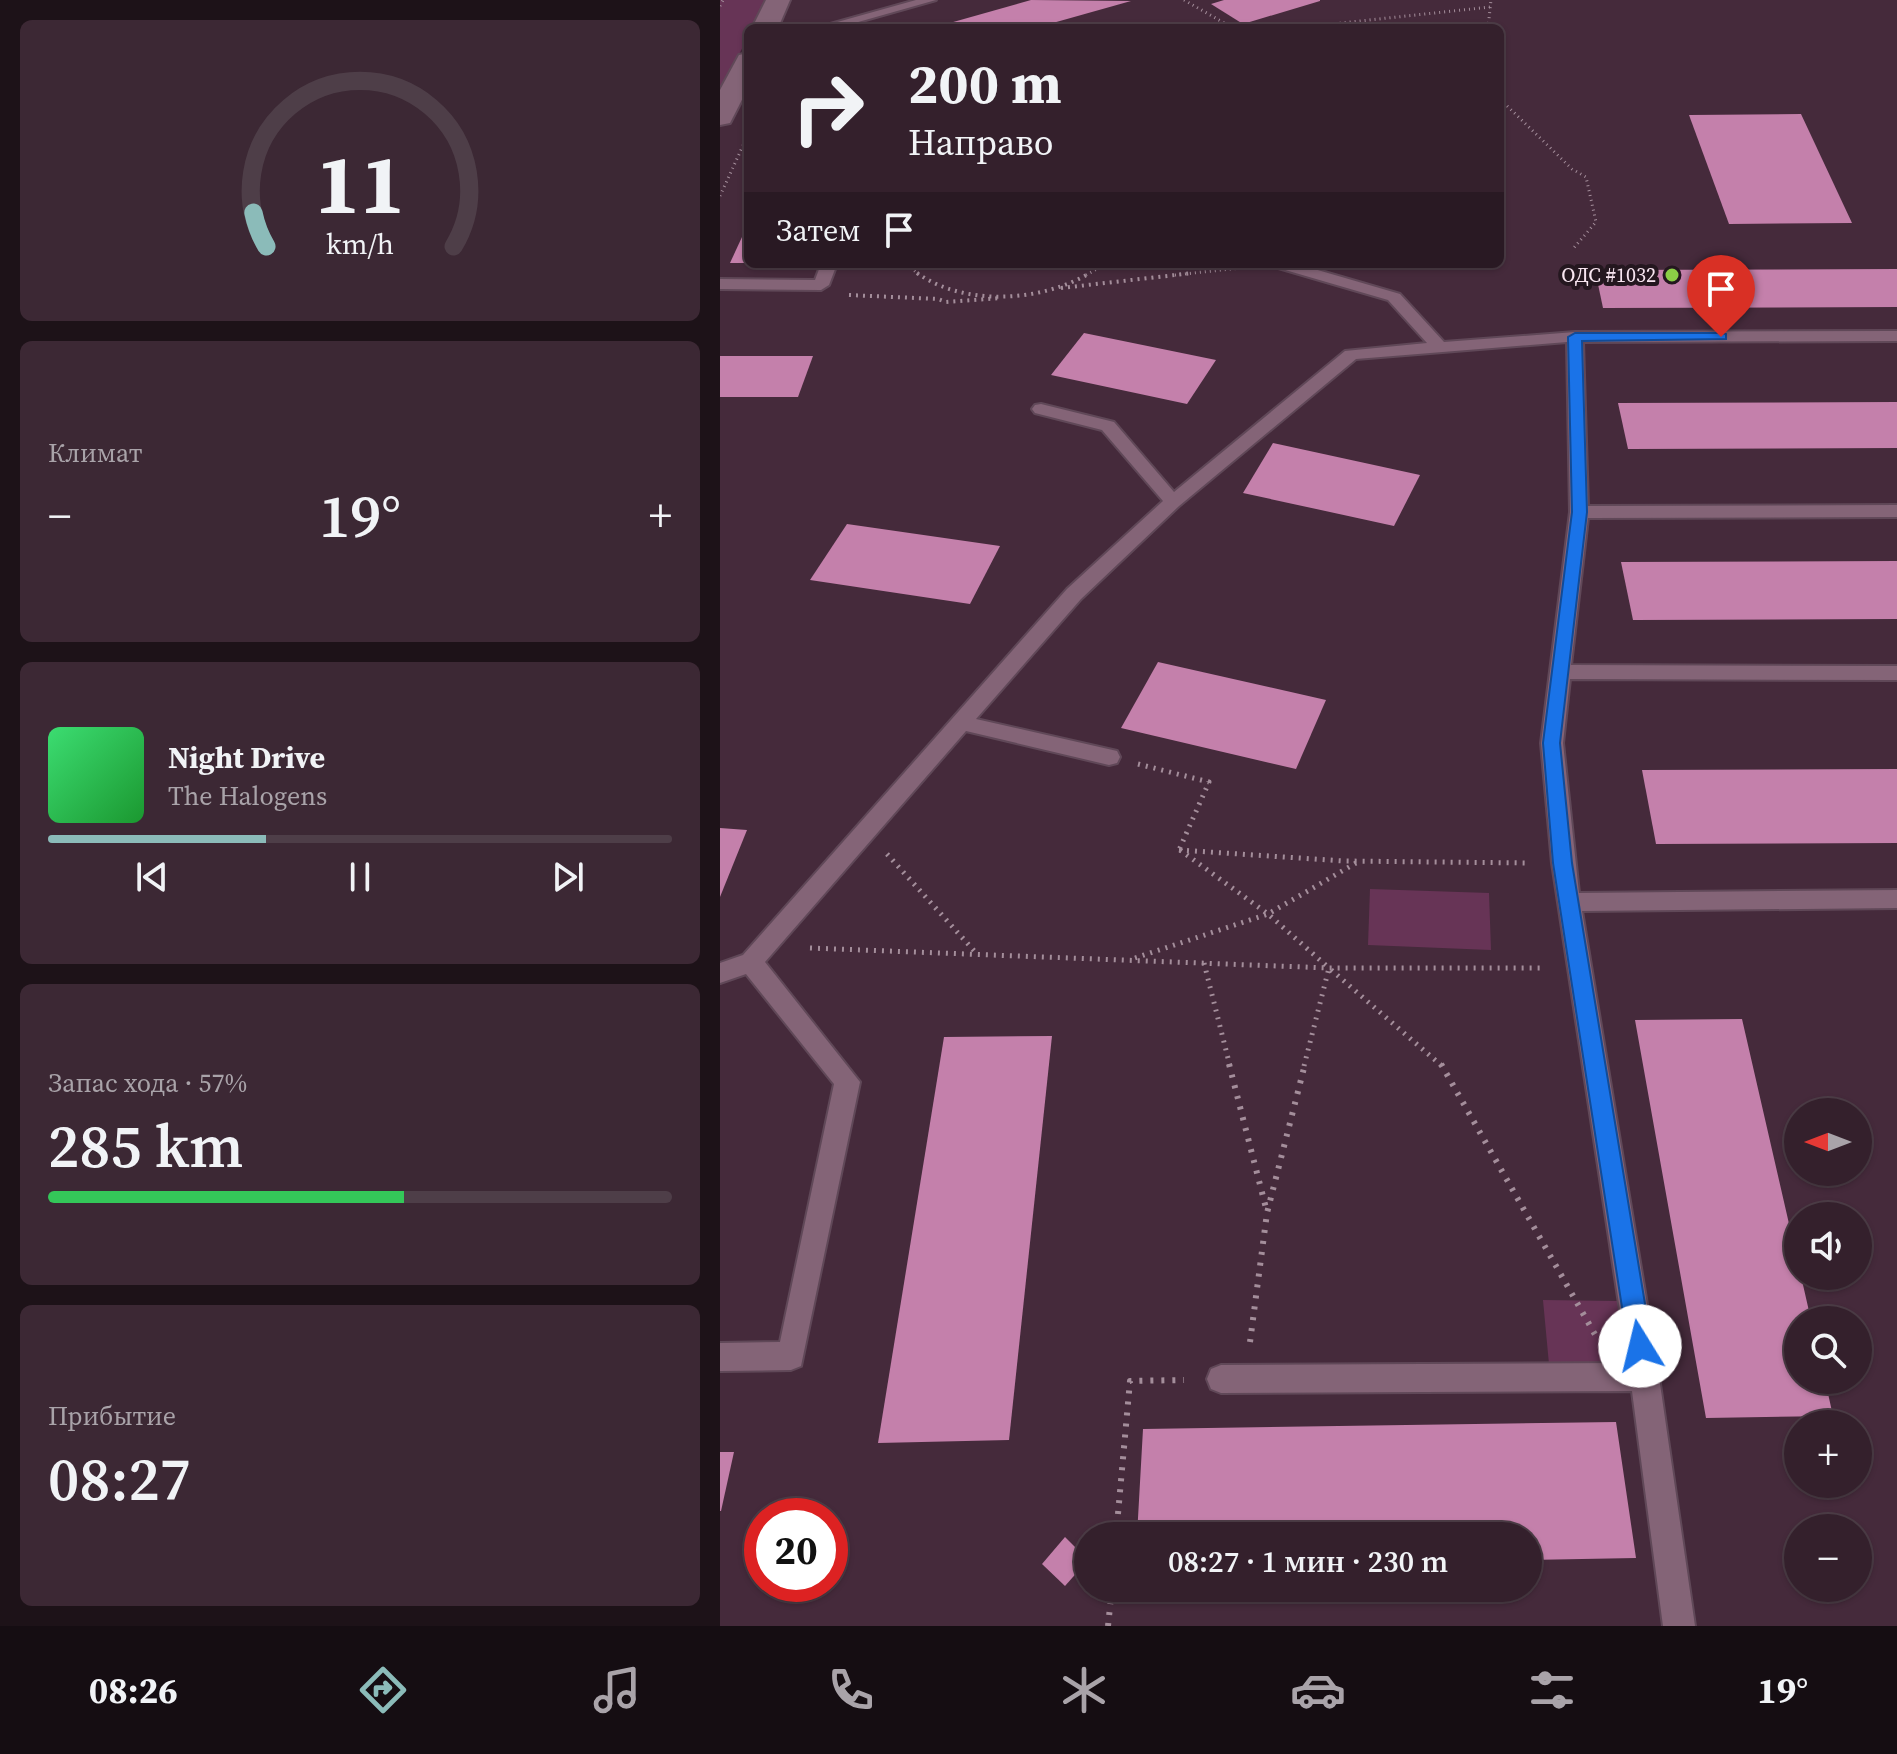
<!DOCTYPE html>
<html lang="ru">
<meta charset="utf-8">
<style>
body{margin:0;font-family:"Source Serif 4",serif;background:#3c2834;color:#f1f3f6;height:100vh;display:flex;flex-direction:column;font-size:30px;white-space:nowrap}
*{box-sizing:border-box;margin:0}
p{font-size:26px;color:#a9a3a9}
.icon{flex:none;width:44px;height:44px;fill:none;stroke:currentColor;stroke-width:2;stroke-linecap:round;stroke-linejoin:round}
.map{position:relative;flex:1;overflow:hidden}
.side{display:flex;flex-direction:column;gap:20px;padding:20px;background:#1d1218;width:720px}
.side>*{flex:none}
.guide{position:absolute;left:24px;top:24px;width:760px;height:244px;border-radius:12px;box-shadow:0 2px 6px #0004,0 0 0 2px #4e3e48;background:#34202c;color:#f1f3f6;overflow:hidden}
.needle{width:52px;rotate:270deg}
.buttons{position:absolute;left:1064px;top:1098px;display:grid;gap:16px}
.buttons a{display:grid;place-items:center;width:88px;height:88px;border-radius:50%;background:#34202c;box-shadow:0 2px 6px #0004,0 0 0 2px #4e3e48;font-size:40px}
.speed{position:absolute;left:24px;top:1498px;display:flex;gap:16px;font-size:40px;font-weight:700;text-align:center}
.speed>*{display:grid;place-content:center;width:104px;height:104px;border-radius:50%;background:#34202c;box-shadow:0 2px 6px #0004,0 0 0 2px #4e3e48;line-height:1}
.speed .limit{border:12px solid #d22;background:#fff;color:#111}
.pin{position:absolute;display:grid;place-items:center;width:68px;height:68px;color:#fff;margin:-82px -34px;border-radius:50% 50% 50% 0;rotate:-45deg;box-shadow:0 0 8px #0007}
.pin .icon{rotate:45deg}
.me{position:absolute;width:88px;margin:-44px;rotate:351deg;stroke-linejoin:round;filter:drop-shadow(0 0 6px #0008)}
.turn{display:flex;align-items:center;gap:28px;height:168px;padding:0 32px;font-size:36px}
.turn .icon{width:104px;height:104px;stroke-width:2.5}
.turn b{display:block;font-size:56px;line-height:68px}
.then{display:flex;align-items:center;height:76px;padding:0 32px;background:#0003;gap:16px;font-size:30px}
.big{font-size:60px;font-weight:600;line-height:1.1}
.side .card{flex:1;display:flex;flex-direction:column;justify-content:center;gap:12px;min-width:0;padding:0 28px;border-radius:12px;background:#3c2834}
.side .dial{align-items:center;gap:0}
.dial svg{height:208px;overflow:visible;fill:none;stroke:#4e3e48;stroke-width:7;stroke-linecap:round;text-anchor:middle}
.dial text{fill:#f1f3f6;stroke:none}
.song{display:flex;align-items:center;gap:24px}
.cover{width:96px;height:96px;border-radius:12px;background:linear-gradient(135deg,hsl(140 70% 55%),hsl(130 70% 35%))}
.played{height:8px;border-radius:4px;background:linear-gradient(90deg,#8bbbb9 35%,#4e3e48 35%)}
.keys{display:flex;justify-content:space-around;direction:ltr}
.heat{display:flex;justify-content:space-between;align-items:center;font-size:44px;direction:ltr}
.charge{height:12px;border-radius:6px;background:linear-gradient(90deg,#34c759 57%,#4e3e48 0)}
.trip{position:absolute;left:354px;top:1522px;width:468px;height:80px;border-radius:40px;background:#34202c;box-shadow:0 2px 6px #0004,0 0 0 2px #4e3e48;font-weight:600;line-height:80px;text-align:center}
.tab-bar{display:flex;height:128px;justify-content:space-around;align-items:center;background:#150d12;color:#a9a3a9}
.tab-bar .icon{width:56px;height:56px}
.tab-bar .selected{color:#8bbbb9}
.tab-bar b{font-size:36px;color:#f1f3f6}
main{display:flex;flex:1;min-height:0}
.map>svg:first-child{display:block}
.green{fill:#673456}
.building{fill:#c480ab}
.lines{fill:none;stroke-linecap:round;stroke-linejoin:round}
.service-casing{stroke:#604858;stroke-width:4}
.tertiary-casing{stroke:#604858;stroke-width:4}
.path-far3{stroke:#a48e9b;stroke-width:3;stroke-dasharray:1 4;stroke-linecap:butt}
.path-far2{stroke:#a48e9b;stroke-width:4;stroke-dasharray:2 5;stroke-linecap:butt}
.path-far1{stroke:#a48e9b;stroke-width:5;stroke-dasharray:2 6;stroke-linecap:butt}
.path{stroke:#a48e9b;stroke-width:6;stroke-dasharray:3 8;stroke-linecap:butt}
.service{fill:#846477;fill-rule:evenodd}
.tertiary{fill:#846477;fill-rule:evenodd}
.route{fill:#1a73e8;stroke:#114b97;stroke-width:2}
.poi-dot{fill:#8bce46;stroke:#24171f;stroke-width:3}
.labels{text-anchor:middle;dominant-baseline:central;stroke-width:8;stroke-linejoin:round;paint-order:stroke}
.far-poi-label{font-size:20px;fill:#f8e5f0;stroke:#24171f;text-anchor:end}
</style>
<main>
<section class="side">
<div class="card dial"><svg viewBox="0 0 100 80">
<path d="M14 69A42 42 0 1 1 86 69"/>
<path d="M14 69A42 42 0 0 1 9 56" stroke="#8bbbb9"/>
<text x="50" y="56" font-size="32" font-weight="700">11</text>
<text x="50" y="72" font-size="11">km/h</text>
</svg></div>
<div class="card"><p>Климат</p>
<div class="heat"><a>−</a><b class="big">19°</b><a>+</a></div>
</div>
<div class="card">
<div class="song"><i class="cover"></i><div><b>Night Drive</b><p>The Halogens</p></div></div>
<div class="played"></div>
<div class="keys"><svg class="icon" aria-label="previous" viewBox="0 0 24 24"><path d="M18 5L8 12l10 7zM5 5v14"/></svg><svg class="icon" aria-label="pause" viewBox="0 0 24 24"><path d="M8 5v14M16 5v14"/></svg><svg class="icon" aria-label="next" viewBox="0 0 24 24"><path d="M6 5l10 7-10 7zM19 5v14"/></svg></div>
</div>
<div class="card"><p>Запас хода · 57%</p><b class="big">285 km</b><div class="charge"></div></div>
<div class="card"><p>Прибытие</p><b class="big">08:27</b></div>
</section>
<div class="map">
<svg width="1177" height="1626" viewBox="0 0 1177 1626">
<rect width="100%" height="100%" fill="#452a3b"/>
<!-- green -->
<g class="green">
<polygon points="0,0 47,0 32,28 28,28 28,37 0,91"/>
<polygon points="650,889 769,893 771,950 648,945"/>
<polygon points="823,1300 897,1301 907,1376 830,1375"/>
</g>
<!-- building -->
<g class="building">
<polygon points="311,0 411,1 315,28 212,28"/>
<polygon points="504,0 600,0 600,1 523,24 491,4"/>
<polygon points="1081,114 1132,223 1009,224 969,115"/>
<polygon points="28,224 28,263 10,263"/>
<polygon points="1177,269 1177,307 883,308 875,270"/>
<polygon points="364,333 496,360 467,404 331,375"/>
<polygon points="0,356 93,356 78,397 0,397"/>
<polygon points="1177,402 1177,448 908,449 898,403"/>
<polygon points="553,443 700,475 674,526 523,493"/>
<polygon points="127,524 280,546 250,604 90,580"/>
<polygon points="1177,561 1177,619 913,620 901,562"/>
<polygon points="438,662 606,700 576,769 401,728"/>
<polygon points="1177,769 1177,843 936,844 922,770"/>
<polygon points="0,828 27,830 0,897"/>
<polygon points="1022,1019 1078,1263 1078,1276 1081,1276 1091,1320 1078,1320 1078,1380 1105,1380 1113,1416 986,1418 915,1020"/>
<polygon points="332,1036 289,1440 158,1443 224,1037"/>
<polygon points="896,1422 916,1558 808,1560 808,1536 417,1536 423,1429"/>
<polygon points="0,1452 14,1452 1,1511 0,1511"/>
<polygon points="345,1537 368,1560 345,1586 322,1564"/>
</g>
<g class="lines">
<!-- service casing -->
<g class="service-casing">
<g id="service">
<polygon points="196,0 216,0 117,28 96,28"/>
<polygon points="101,264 117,264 109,285 101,290 0,289 0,279 95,280"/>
<polygon points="552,264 577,264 680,294 724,342 855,332 1177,331 1177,341 863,342 868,506 1177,505 1177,517 868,518 851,665 1177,666 1177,680 850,679 843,743 859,893 1177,890 1177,908 862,911 939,1377 975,1626 943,1626 912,1391 501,1393 491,1389 487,1379 491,1369 501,1365 908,1363 832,863 821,743 850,512 847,342 636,359 459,506 361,599 256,719 397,751 400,757 397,763 389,765 246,731 45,962 140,1082 81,1366 71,1370 0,1371 0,1343 60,1342 114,1084 26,974 0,983 0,963 23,955 347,589 443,501 382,430 315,413 312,409 315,405 321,404 394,422 454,492 625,351 707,343 668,300 555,267"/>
</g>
</g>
<!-- tertiary casing -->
<g class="tertiary-casing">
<g id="tertiary">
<polygon points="46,0 70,0 58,28 32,28"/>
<polygon points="28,53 28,88 10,123 0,125 0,90 19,55"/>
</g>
</g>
<!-- path-far3 -->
<g class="path-far3">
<polyline points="464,0 513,28"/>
<polyline points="0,6 3,0"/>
<polyline points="575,28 770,7"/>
<polyline points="768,28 771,0"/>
<polyline points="780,99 852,169 866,177 876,222 852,250"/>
<polyline points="0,196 26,139"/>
<polyline points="187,264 199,275"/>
<polyline points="366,275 386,264"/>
<polyline points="455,275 530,267"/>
</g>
<!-- path-far2 -->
<g class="path-far2">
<path d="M 197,273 C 245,307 321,302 370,273"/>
<polyline points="341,288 473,273"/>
<polyline points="129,295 218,299 226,302 282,298"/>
</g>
<!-- path-far1 -->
<g class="path-far1">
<polyline points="418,764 489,782 459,850"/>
<polyline points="459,850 624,861 810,863"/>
<polyline points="460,850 548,914 609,968"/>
<polyline points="167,854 257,954"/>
<polyline points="90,948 609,968 824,968"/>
<polyline points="415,958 548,914 636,863"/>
<polyline points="484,963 510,1066"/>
<polyline points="584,1066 609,968 722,1066"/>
</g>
<!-- path -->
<g class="path">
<polyline points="509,1064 547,1212"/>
<polyline points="721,1064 877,1338"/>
<polyline points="530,1342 547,1213 585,1064"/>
<polyline points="396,1536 410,1381 464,1380"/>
<polyline points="388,1626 392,1588"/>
</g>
<!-- service -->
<use href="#service" class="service"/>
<!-- tertiary -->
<use href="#tertiary" class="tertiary"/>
</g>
<!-- route -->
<polygon class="route" points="1001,333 1006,334 1006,339 862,341 867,512 840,743 852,863 932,1346 929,1354 920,1357 912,1354 908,1346 833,863 823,743 852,512 848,337 855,333"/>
<!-- markers -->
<circle class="poi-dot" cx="952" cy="275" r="8"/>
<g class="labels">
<!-- far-poi labels -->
<g class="far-poi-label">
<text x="936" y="275">ОДС #1032</text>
</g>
</g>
</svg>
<div class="buttons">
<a><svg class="needle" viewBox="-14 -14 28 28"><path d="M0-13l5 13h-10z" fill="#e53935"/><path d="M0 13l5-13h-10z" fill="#a9a3a9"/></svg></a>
<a><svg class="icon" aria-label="sound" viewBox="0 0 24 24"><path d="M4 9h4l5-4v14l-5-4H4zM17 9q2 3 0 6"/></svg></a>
<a><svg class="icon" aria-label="search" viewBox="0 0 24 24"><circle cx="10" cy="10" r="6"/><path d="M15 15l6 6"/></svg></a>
<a>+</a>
<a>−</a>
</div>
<div class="speed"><div class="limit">20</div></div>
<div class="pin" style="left:1001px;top:337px;background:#d93025"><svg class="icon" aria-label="arrive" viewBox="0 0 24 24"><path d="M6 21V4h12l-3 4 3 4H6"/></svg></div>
<svg class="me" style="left:920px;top:1346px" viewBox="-20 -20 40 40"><circle r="19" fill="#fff"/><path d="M0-13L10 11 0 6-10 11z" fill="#1a73e8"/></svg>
<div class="trip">08:27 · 1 мин · 230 m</div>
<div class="guide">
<div class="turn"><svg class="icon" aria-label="right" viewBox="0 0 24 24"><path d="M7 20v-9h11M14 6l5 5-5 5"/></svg><div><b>200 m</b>Направо</div></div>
<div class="then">Затем<svg class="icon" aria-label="arrive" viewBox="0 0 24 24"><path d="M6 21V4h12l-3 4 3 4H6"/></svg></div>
</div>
</div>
</main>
<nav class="tab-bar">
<b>08:26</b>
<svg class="icon selected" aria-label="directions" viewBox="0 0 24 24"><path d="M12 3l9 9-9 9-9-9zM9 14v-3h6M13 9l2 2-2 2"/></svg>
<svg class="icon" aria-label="music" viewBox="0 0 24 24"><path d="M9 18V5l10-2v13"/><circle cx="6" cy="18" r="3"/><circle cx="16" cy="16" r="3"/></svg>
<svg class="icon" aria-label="phone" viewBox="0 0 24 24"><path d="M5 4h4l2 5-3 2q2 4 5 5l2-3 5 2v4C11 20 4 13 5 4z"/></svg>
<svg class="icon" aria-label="climate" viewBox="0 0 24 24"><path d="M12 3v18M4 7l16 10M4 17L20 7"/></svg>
<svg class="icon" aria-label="car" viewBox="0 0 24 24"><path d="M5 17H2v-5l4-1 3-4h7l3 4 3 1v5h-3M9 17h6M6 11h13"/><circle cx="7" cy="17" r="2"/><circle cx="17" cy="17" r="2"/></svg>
<svg class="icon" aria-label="filters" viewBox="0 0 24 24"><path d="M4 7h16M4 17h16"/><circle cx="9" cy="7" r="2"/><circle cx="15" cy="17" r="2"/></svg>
<b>19°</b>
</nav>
